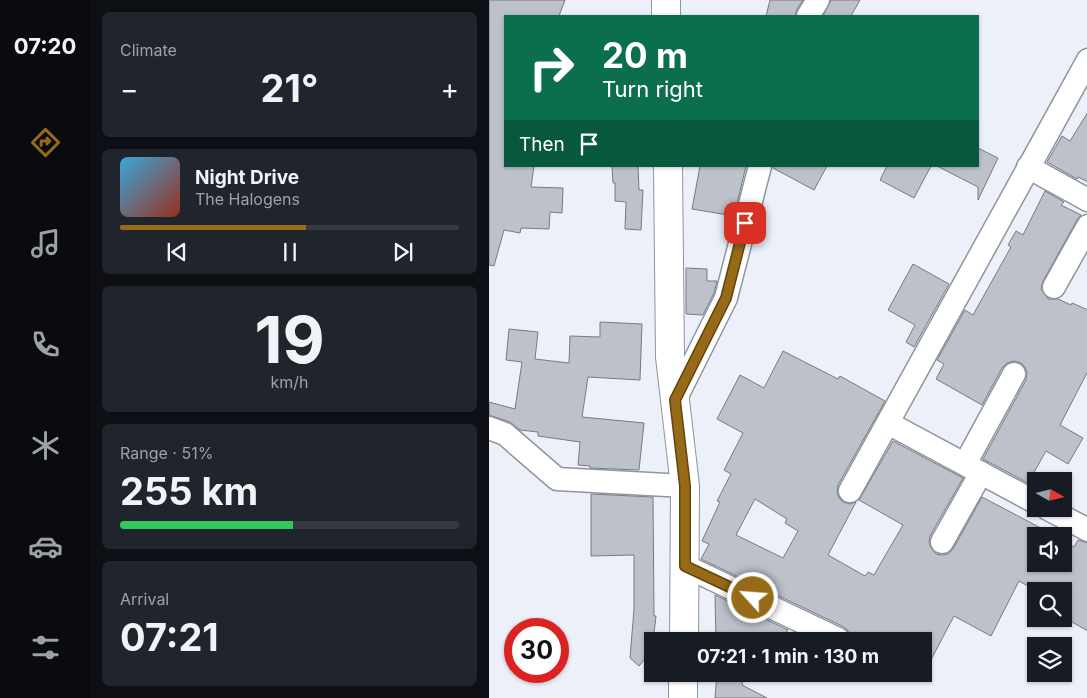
<!DOCTYPE html>
<meta charset="utf-8">
<style>
body{margin:0;font-family:Inter,sans-serif;background:#20242c;color:#f1f3f6;height:100vh;display:flex;flex-direction:column;font-size:19px;white-space:nowrap}
*{box-sizing:border-box;margin:0}
p{font-size:16px;color:#9ea1a6}
.icon{flex:none;width:28px;height:28px;fill:none;stroke:currentColor;stroke-width:2;stroke-linecap:round;stroke-linejoin:round}
.map{position:relative;flex:1;overflow:hidden}
.sheet{display:flex;flex-direction:column;gap:12px;padding:12px;background:#0d0f14;width:399px}
.sheet>*{flex:none}
.top-card{position:absolute;left:15px;top:15px;width:475px;height:152px;border-radius:0px;box-shadow:0 1px 4px #0004;background:#0b6e4f;color:#fff;overflow:hidden}
.needle{width:32px;rotate:98deg}
.tools{position:absolute;left:538px;top:472px;display:grid;gap:10px}
.tools a{display:grid;place-items:center;width:45px;height:45px;border-radius:0px;background:#171b24;box-shadow:0 1px 4px #0004;font-size:25px}
.speed{position:absolute;left:15px;top:618px;display:flex;gap:10px;font-size:25px;font-weight:700;text-align:center}
.speed>*{display:grid;place-content:center;width:65px;height:65px;border-radius:50%;background:#171b24;box-shadow:0 1px 4px #0004;line-height:1}
.speed .limit{border:8px solid #d22;background:#fff;color:#111}
.pin{position:absolute;display:grid;place-items:center;width:42px;height:42px;color:#fff;margin:-21px;border-radius:10px;box-shadow:0 2px 8px #0006}
.me{position:absolute;width:55px;margin:-28px;rotate:296deg;stroke-linejoin:round;filter:drop-shadow(0 0 4px #0008)}
.turn{display:flex;align-items:center;gap:18px;height:105px;padding:0 15px;font-size:22px}
.turn .icon{width:65px;height:65px;stroke-width:2.5}
.turn b{display:block;font-size:35px;line-height:42px}
.then{display:flex;align-items:center;height:48px;padding:0 15px;background:#0003;gap:10px;font-size:19px}
.big{font-size:38px;font-weight:700;line-height:1.1}
.sheet .widget{flex:1;display:flex;flex-direction:column;justify-content:center;gap:8px;min-width:0;padding:0 18px;border-radius:8px;background:#20242c}
.sheet .dial{align-items:center;gap:0}
.dial b{font-size:65px;line-height:1}
.song{display:flex;align-items:center;gap:15px}
.cover{width:60px;height:60px;border-radius:8px;background:linear-gradient(135deg,hsl(200 70% 55%),hsl(10 70% 35%))}
.played{height:5px;border-radius:2px;background:linear-gradient(90deg,#966a17 55%,#363941 55%)}
.keys{display:flex;justify-content:space-around;direction:ltr}
.heat{display:flex;justify-content:space-between;align-items:center;font-size:28px;direction:ltr}
.charge{height:8px;border-radius:4px;background:linear-gradient(90deg,#34c759 51%,#363941 0)}
.trip{position:absolute;left:155px;top:632px;width:288px;height:50px;border-radius:0px;background:#171b24;box-shadow:0 1px 4px #0004;font-weight:700;line-height:50px;text-align:center}
main{display:flex;flex:1;min-height:0}
.tabs{display:flex;flex-direction:column;width:90px;justify-content:space-around;align-items:center;background:#090b0e;color:#9ea1a6}
.tabs .icon{width:35px;height:35px}
.tabs .on{color:#966a17}
.tabs b{font-size:22px;color:#f1f3f6}
.map>svg:first-child{display:block}
.building{fill:#bcc1ca;stroke:#767a83;fill-rule:evenodd}
.lines{fill:none;stroke-linecap:round;stroke-linejoin:round}
.minor-casing{stroke:#8f949d;stroke-width:25}
.tertiary-casing{stroke:#8f949d;stroke-width:30}
.minor{stroke:#fff;stroke-width:22}
.tertiary{stroke:#fff;stroke-width:28}
.route-casing{stroke:#62450f;stroke-width:12}
.route{stroke:#966a17;stroke-width:9}
</style>
<main>
<nav class="tabs">
<b>07:20</b>
<svg class="icon on" aria-label="directions" viewBox="0 0 24 24"><path d="M12 3l9 9-9 9-9-9zM9 14v-3h6M13 9l2 2-2 2"/></svg>
<svg class="icon" aria-label="music" viewBox="0 0 24 24"><path d="M9 18V5l10-2v13"/><circle cx="6" cy="18" r="3"/><circle cx="16" cy="16" r="3"/></svg>
<svg class="icon" aria-label="phone" viewBox="0 0 24 24"><path d="M5 4h4l2 5-3 2q2 4 5 5l2-3 5 2v4C11 20 4 13 5 4z"/></svg>
<svg class="icon" aria-label="climate" viewBox="0 0 24 24"><path d="M12 3v18M4 7l16 10M4 17L20 7"/></svg>
<svg class="icon" aria-label="car" viewBox="0 0 24 24"><path d="M5 17H2v-5l4-1 3-4h7l3 4 3 1v5h-3M9 17h6M6 11h13"/><circle cx="7" cy="17" r="2"/><circle cx="17" cy="17" r="2"/></svg>
<svg class="icon" aria-label="filters" viewBox="0 0 24 24"><path d="M4 7h16M4 17h16"/><circle cx="9" cy="7" r="2"/><circle cx="15" cy="17" r="2"/></svg>
</nav>
<section class="sheet">
<div class="widget"><p>Climate</p>
<div class="heat"><a>−</a><b class="big">21°</b><a>+</a></div>
</div>
<div class="widget">
<div class="song"><i class="cover"></i><div><b>Night Drive</b><p>The Halogens</p></div></div>
<div class="played"></div>
<div class="keys"><svg class="icon" aria-label="previous" viewBox="0 0 24 24"><path d="M18 5L8 12l10 7zM5 5v14"/></svg><svg class="icon" aria-label="pause" viewBox="0 0 24 24"><path d="M8 5v14M16 5v14"/></svg><svg class="icon" aria-label="next" viewBox="0 0 24 24"><path d="M6 5l10 7-10 7zM19 5v14"/></svg></div>
</div>
<div class="widget dial"><b>19</b><p>km/h</p></div>
<div class="widget"><p>Range · 51%</p><b class="big">255 km</b><div class="charge"></div></div>
<div class="widget"><p>Arrival</p><b class="big">07:21</b></div>
</section>
<div class="map">
<svg width="599" height="698" viewBox="0 0 599 698">
<rect width="100%" height="100%" fill="#ebf0f9"/>
<!-- building -->
<g class="building">
<polygon points="0,0 76,0 70,16 16,16 16,166 45,166 42,187 74,188 73,213 61,212 60,229 32,228 31,233 15,230 5,266 0,265"/>
<polygon points="281,0 314,0 308,9 306,16 277,16"/>
<polygon points="342,0 371,0 362,16 334,16"/>
<polygon points="599,112 599,182 589,177 588,179 558,162 573,136 581,141"/>
<polygon points="489,148 509,158 489,200 489,187 448,166 489,166"/>
<polygon points="123,166 149,166 150,190 154,190 152,230 136,229 137,202 126,201 126,183 124,183"/>
<polygon points="211,166 257,166 245,216 203,209"/>
<polygon points="284,166 338,166 325,190 284,168"/>
<polygon points="398,166 442,166 425,198 391,180"/>
<polygon points="556,191 575,202 572,205 592,215 588,220 554,281 552,289 559,299 569,299 582,305 583,303 599,310 599,371 571,425 594,438 579,464 557,451 539,483 494,459 537,380 538,373 536,367 532,363 525,361 518,363 513,368 493,405 447,379 455,364 448,360 476,310 484,315 522,247 519,245 527,231 534,235"/>
<polygon points="424,264 460,284 425,347 417,342 426,325 399,310"/>
<polygon points="197,268 218,269 218,281 228,281 225,293 214,315 197,314"/>
<polygon points="111,322 153,324 151,380 99,377 93,417 155,423 150,470 101,468 101,466 89,465 91,442 49,436 49,432 31,430 21,422 0,415 0,402 26,409 33,362 17,360 20,329 49,332 46,359 80,363 81,336 111,337"/>
<path d="M 294,351 L 349,379 L 351,376 L 396,401 L 349,485 L 348,492 L 350,498 L 354,502 L 361,504 L 367,502 L 339,555 L 376,576 L 379,572 L 385,575 L 414,525 L 370,500 L 404,441 L 474,478 L 441,536 L 440,542 L 442,548 L 447,554 L 453,555 L 459,554 L 464,549 L 493,497 L 567,536 L 546,536 L 546,564 L 574,564 L 574,540 L 585,547 L 589,540 L 599,543 L 599,631 L 574,617 L 574,591 L 548,591 L 530,581 L 502,636 L 465,616 L 434,675 L 434,641 L 365,641 L 362,639 L 359,631 L 355,627 L 212,559 L 220,544 L 213,541 L 231,502 L 228,501 L 242,474 L 235,470 L 254,433 L 228,419 L 251,375 L 275,388 ZM 266,499 L 298,519 L 296,523 L 309,531 L 294,558 L 247,535 Z"/>
<polygon points="102,494 164,497 165,616 167,616 163,651 150,666 141,658 145,609 145,555 102,556"/>
<polygon points="226,595 299,630 293,641 227,641"/>
<polygon points="228,674 243,674 254,679 253,685 278,698 226,698"/>
</g>
<g class="lines">
<!-- minor casing -->
<g class="minor-casing">
<g id="minor">
<polyline points="319,16 329,0"/>
<polyline points="539,167 599,200"/>
<polyline points="565,287 599,226"/>
<polyline points="186,400 237,298 271,166"/>
<polyline points="399,423 546,502"/>
<polyline points="0,428 16,434 68,479 196,486"/>
<polyline points="476,464 525,374"/>
<polyline points="361,491 599,60"/>
<polyline points="559,509 599,530"/>
<polyline points="453,542 492,473"/>
<polyline points="196,566 349,639"/>
</g>
</g>
<!-- tertiary casing -->
<g class="tertiary-casing">
<g id="tertiary">
<polyline points="177,0 177,16"/>
<polyline points="179,166 181,357 196,486 195,641"/>
<polyline points="194,698 194,674"/>
</g>
</g>
<!-- minor -->
<use href="#minor" class="minor"/>
<!-- tertiary -->
<use href="#tertiary" class="tertiary"/>
</g>
<g class="lines">
<!-- route casing -->
<g class="route-casing">
<polyline id="route" points="256,223 237,298 186,400 196,486 196,566 264,598"/>
</g>
<!-- route -->
<use href="#route" class="route"/>
</g>
</svg>
<div class="tools">
<a><svg class="needle" viewBox="-14 -14 28 28"><path d="M0-13l5 13h-10z" fill="#e53935"/><path d="M0 13l5-13h-10z" fill="#9ea1a6"/></svg></a>
<a><svg class="icon" aria-label="sound" viewBox="0 0 24 24"><path d="M4 9h4l5-4v14l-5-4H4zM17 9q2 3 0 6"/></svg></a>
<a><svg class="icon" aria-label="search" viewBox="0 0 24 24"><circle cx="10" cy="10" r="6"/><path d="M15 15l6 6"/></svg></a>
<a><svg class="icon" aria-label="layers" viewBox="0 0 24 24"><path d="M12 4l9 5-9 5-9-5zM3 14l9 5 9-5"/></svg></a>
</div>
<div class="speed"><div class="limit">30</div></div>
<div class="pin" style="left:256px;top:223px;background:#d93025"><svg class="icon" aria-label="arrive" viewBox="0 0 24 24"><path d="M6 21V4h12l-3 4 3 4H6"/></svg></div>
<svg class="me" style="left:264px;top:598px" viewBox="-20 -20 40 40"><circle r="17" fill="#966a17" stroke="#fff" stroke-width="3"/><path d="M0-11L8 9 0 5-8 9z" fill="#fff"/></svg>
<div class="trip">07:21 · 1 min · 130 m</div>
<div class="top-card">
<div class="turn"><svg class="icon" aria-label="right" viewBox="0 0 24 24"><path d="M7 20v-9h11M14 6l5 5-5 5"/></svg><div><b>20 m</b>Turn right</div></div>
<div class="then">Then<svg class="icon" aria-label="arrive" viewBox="0 0 24 24"><path d="M6 21V4h12l-3 4 3 4H6"/></svg></div>
</div>
</div>
</main>
